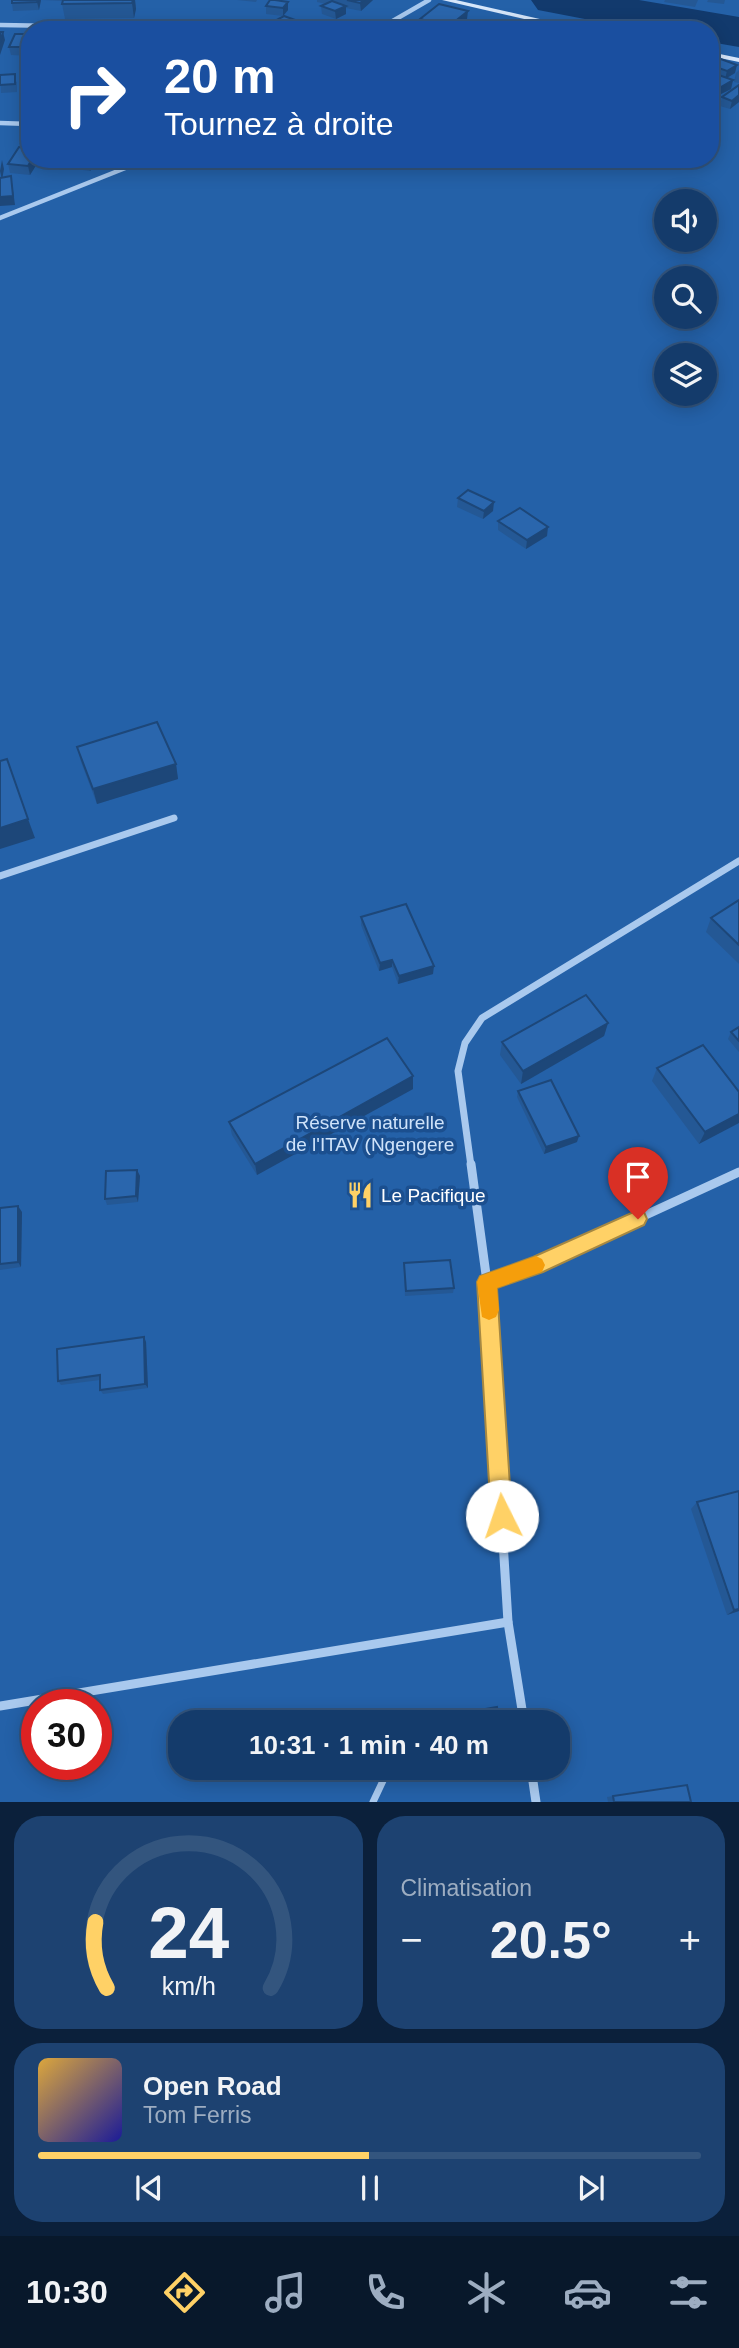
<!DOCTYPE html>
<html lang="fr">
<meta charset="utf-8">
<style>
body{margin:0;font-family:Helvetica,sans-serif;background:#1d4271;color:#f1f3f6;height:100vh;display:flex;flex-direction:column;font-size:26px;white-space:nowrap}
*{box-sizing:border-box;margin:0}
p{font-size:23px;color:#9dadc1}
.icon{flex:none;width:38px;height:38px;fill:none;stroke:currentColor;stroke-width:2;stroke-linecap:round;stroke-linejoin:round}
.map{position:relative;height:1802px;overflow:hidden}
.side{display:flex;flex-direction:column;gap:14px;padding:14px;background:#0b203b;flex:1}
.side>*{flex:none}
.guide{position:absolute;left:21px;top:21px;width:698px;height:147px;border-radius:28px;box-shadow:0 4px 18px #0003,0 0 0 2px #33557e;background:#1a4fa0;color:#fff;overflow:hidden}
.controls{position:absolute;left:654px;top:189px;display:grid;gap:14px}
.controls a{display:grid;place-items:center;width:63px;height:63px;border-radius:50%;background:#143b6b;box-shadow:0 4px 18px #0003,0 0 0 2px #33557e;font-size:35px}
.speed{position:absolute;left:21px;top:1689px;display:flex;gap:14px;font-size:35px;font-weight:700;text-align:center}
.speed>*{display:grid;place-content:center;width:91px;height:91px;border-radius:50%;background:#143b6b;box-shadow:0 4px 18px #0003,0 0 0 2px #33557e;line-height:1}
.speed .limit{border:10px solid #d22;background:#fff;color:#111}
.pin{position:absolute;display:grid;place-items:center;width:60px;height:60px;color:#fff;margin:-72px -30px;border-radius:50% 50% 50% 0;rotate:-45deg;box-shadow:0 0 7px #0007}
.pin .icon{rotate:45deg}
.me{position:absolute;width:77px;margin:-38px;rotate:356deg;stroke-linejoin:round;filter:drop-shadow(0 0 5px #0008)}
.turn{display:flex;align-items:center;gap:24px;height:147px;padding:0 28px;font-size:32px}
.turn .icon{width:91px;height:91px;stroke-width:2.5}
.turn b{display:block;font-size:49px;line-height:60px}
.big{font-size:52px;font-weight:700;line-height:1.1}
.side .card{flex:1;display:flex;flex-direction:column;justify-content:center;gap:10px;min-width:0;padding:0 24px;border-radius:28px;background:#1d4271}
.side .dial{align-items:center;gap:0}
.dial svg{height:182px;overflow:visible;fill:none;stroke:#33557e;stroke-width:7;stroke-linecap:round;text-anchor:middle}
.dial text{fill:#f1f3f6;stroke:none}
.song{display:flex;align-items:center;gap:21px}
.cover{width:84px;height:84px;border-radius:10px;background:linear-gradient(135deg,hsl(40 70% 55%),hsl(240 70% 35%))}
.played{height:7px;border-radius:4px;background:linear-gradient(90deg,#ffd166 50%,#33557e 50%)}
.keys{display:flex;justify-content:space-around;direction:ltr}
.heat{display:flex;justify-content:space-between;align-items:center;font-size:38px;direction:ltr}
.side .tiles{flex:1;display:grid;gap:14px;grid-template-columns:1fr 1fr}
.card:last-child{grid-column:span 2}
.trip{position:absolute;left:168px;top:1710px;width:402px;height:70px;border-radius:28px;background:#143b6b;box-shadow:0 4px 18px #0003,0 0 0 2px #33557e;font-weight:700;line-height:70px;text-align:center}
.tab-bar{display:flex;height:112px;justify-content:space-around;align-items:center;background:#08182b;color:#9dadc1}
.tab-bar .icon{width:49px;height:49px}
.tab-bar .active{color:#ffd166}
.tab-bar b{font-size:32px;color:#f1f3f6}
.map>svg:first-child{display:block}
.green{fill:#2461a8;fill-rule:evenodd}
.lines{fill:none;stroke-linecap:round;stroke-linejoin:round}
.river{fill:#123a6d;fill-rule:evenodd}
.lane{stroke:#a9c9ee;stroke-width:7}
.street-far2{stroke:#a9c9ee;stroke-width:4.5}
.street-far1{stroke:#a9c9ee;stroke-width:7}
.street{stroke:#a9c9ee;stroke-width:9}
.secondary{fill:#d6e6fa;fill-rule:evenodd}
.wall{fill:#245895}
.shaded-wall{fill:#1d4779}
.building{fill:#2a66ad;stroke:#1d4779;stroke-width:2}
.route{fill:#ffd166;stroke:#a68842;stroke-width:2}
.slow{fill:#f59e0b}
.labels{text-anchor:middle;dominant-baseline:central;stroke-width:7;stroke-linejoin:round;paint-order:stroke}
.park-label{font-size:19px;fill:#cfe3fa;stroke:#1b4f8f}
.poi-label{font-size:19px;fill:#fff;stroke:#1b4f8f;text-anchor:start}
</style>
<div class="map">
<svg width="739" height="1802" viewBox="0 0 739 1802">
<rect width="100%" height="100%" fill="#1b4f8f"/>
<!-- green -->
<path class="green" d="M 0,0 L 739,0 L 739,1802 L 0,1802 ZM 30,30 L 710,30 L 710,159 L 30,159 ZM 667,201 L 705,201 L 705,240 L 667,240 ZM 667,278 L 705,278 L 705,317 L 667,317 ZM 667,355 L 705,355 L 705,394 L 667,394 ZM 37,1704 L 96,1704 L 96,1764 L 37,1764 ZM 180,1722 L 558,1722 L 558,1768 L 180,1768 Z"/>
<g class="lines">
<!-- river -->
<polygon class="river" points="531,0 639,0 739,17 739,47 710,42 710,30 642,30 538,10"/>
<!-- lane -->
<polyline class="lane" points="373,1802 389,1768"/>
<!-- street-far2 -->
<g class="street-far2">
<polyline points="0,25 59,26"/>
<polyline points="71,26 172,26 200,30"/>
<polyline points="377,30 429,0"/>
<polyline points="0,123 30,124"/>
<polyline points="0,218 148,159"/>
</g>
<!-- street-far1 -->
<g class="street-far1">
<polyline points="0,876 174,818"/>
<polyline points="471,1166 458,1071 465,1043 482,1018 739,861"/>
</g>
<!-- street -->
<g class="street">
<polyline points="471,1164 487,1282 508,1622 524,1722"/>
<polyline points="487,1282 537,1265 739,1172"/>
<polyline points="0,1706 508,1622"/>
<polyline points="531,1768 536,1802"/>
</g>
<!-- secondary -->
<g class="secondary">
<polygon points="442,0 456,0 588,30 572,30"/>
<polygon points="710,52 739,58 739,62 710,56"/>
</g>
</g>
<!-- wall -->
<g class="wall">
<polygon points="41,0 39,10 13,11 12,3"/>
<polygon points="42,0 135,0 136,9 134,18 65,19 62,4 63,1"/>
<polygon points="237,0 257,0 256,2"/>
<polygon points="317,0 373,0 361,11 346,8 346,14 336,19 322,14 321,6 326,4 317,2"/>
<polygon points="665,0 698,0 695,7 664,2"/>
<polygon points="708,0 725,0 724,4 707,2"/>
<polygon points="288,2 288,10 283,16 266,14 266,6"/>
<polygon points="420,19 467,19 466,21 484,30 431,30 420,27"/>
<polygon points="267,25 323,30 267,30"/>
<polygon points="30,34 30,56 11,55 9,47"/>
<polygon points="710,55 735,73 727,78 733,80 731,89 719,95 710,92"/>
<polygon points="739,70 739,83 734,82 736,73"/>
<polygon points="0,75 17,82 17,92 1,93"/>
<polygon points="739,85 739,102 730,109 720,106 722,97"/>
<polygon points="30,130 30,159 40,159 30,175 10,173 8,164 22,147 21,143"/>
<polygon points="54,159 99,159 99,161 90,171 55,166"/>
<polygon points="102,159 129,159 125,164"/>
<polygon points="458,498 493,511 483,519 457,507"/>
<polygon points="498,521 547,536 526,549 498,530"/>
<polygon points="77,747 176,764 178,779 97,804 81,762"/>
<polygon points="739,900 739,964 706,932 711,918"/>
<polygon points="361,917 433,974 398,984 392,967 379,971 361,925"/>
<polygon points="608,1023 604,1036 521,1084 500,1055 502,1042"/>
<polygon points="739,1027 739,1052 728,1039 731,1032"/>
<polygon points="657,1068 739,1092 699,1144 652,1081"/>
<polygon points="413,1076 413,1089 257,1175 232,1135 229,1122"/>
<polygon points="518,1091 577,1142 544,1154 517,1097"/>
<polygon points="137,1170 140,1176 138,1202 107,1205 105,1199"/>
<polygon points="0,1208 22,1212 21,1267 0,1270"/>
<polygon points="404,1263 454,1288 453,1293 405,1296"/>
<polygon points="146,1342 148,1388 103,1394 100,1390 100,1380 61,1385 58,1381"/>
<polygon points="697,1502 739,1611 727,1615 691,1509"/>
<polygon points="687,1785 691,1802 608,1802 607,1797"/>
</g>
<!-- shaded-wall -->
<g class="shaded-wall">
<polygon points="38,0 41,0 39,10 37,2"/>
<polygon points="133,0 135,0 136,9 134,18 132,3"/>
<polygon points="364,0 373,0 361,11 360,3"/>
<polygon points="288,2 288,10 283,16 283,8"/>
<polygon points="346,6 346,14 336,19 335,11"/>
<polygon points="468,11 467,19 458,27 458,19"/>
<polygon points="3,32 5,40 0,55 0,42"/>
<polygon points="737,65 735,73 725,79 727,71"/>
<polygon points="733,80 731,89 719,95 721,87"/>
<polygon points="739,95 739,102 730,109 732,101"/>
<polygon points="32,159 40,159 30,175 28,166"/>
<polygon points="91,159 99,159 99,161 90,171 88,163"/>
<polygon points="2,160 4,169 2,180 0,171"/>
<polygon points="11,176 15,205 0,206 0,197"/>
<polygon points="494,502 493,511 483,519 484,511"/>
<polygon points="548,527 547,536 526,549 527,540"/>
<polygon points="176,764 178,779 97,804 93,789"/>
<polygon points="28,819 35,838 0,849 0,828"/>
<polygon points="392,960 392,967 379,971 380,963"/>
<polygon points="434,966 433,974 398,984 399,976"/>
<polygon points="608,1023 604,1036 521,1084 523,1071"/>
<polygon points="413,1076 413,1089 257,1175 255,1164"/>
<polygon points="739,1114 739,1123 699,1144 705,1132"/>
<polygon points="579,1136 577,1142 544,1154 546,1147"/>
<polygon points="137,1170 140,1176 138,1202 136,1196"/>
<polygon points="18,1206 22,1212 21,1267 18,1262"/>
<polygon points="144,1337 146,1342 148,1388 145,1384"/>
<polygon points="739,1609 739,1611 727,1615 734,1610"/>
</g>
<!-- building -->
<g class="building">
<polygon points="12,0 38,0 37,2 12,3"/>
<polygon points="63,0 133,0 132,3 62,4"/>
<polygon points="270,0 275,0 288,2 283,8 266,6"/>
<polygon points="347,0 364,0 360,3"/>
<polygon points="332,1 346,6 335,11 321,6"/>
<polygon points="439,4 468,11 458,19 484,25 479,30 464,30 420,19"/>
<polygon points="284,16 323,30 279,30 267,25"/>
<polygon points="51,21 76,22 74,27 89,28 88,30 48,30"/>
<polygon points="0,32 3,32 0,42"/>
<polygon points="15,34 30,34 30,47 9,47"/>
<polygon points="710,55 737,65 727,71 710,65"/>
<polygon points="710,72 733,80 721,87 710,83"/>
<polygon points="15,74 15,84 0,85 0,75"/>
<polygon points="739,85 739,95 732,101 722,97"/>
<polygon points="27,130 30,130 30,143 21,143"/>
<polygon points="19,147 30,148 30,159 32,159 28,166 8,164"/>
<polygon points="66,159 91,159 88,163"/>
<polygon points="11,176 13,196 0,197 0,178"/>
<polygon points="468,490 494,502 484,511 458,498"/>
<polygon points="520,508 548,527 527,540 498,521"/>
<polygon points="157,722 176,764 93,789 77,747"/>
<polygon points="7,759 28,819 0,828 0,761"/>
<polygon points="739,900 739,945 711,918"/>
<polygon points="406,904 434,966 399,976 392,960 380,963 361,917"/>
<polygon points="586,995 608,1023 523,1071 502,1042"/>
<polygon points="739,1027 739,1041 731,1032"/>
<polygon points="387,1038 413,1076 255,1164 229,1122"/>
<polygon points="703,1045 739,1092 739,1114 705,1132 657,1068"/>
<polygon points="551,1080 579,1136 546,1147 518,1091"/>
<polygon points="137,1170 136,1196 105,1199 106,1171"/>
<polygon points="18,1206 18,1262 0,1264 0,1208"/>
<polygon points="450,1260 454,1288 406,1291 404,1263"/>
<polygon points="144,1337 145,1384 100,1390 100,1375 58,1381 57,1349"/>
<polygon points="739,1491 739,1609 734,1610 697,1502"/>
<polygon points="497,1707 499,1722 470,1722 468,1712"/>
<polygon points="687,1785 691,1802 614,1802 613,1796"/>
</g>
<!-- route -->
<polygon class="route" points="638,1210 644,1212 647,1219 644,1225 543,1272 497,1288 512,1516 509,1523 502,1526 494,1523 491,1516 477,1282 480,1276 533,1257"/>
<!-- slow -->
<polygon class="slow" points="536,1256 542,1259 545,1265 542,1272 497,1288 499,1310 496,1317 489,1320 482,1317 477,1282 480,1276"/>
<!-- icons -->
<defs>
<g id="restaurant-bare" transform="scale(2.1)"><path d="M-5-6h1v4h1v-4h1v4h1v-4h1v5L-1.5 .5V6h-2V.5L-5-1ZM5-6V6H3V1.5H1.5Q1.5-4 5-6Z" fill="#ffd166" stroke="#1b4f8f" stroke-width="2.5" paint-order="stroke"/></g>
</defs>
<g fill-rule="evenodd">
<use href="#restaurant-bare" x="360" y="1195"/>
</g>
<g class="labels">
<!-- park labels -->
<g class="park-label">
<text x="370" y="1122">Réserve naturelle<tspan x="370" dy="22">de l'ITAV (Ngengere</tspan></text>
</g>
<!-- poi labels -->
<g class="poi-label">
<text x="381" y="1195">Le Pacifique</text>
</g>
</g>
</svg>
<div class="controls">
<a><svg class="icon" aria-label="sound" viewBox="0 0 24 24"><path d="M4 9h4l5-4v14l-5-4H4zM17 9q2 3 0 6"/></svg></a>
<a><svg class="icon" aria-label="search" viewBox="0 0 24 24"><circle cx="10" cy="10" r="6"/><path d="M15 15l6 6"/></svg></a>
<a><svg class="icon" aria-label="layers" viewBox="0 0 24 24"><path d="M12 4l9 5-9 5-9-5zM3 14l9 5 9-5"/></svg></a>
</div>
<div class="speed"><div class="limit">30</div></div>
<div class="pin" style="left:638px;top:1219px;background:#d93025"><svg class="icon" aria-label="arrive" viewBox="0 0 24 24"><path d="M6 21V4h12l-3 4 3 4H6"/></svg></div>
<svg class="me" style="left:502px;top:1516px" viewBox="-20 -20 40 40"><circle r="19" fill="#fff"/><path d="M0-13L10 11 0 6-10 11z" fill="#ffd166"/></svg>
<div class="trip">10:31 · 1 min · 40 m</div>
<div class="guide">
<div class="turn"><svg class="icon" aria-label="right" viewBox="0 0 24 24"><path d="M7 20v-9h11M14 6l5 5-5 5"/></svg><div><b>20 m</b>Tournez à droite</div></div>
</div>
</div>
<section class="side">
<div class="tiles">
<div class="card dial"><svg viewBox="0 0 100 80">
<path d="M14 69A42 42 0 1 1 86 69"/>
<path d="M14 69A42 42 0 0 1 9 40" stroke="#ffd166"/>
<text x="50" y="56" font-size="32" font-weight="700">24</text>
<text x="50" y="72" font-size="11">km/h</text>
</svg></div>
<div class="card"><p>Climatisation</p>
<div class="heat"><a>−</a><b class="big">20.5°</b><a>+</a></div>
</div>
<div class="card">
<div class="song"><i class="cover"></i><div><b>Open Road</b><p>Tom Ferris</p></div></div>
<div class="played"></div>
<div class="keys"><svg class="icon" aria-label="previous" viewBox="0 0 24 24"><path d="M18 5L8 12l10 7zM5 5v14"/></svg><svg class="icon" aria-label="pause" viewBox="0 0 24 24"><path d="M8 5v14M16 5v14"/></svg><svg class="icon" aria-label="next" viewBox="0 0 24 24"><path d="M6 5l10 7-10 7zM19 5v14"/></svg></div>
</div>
</div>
</section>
<nav class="tab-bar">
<b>10:30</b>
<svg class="icon active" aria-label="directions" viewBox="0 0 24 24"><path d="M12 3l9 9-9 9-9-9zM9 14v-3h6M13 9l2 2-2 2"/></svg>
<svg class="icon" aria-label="music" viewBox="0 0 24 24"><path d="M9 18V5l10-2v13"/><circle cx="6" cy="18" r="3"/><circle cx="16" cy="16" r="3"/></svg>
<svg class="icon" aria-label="phone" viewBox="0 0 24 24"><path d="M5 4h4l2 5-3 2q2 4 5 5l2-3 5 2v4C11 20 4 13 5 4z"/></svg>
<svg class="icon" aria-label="climate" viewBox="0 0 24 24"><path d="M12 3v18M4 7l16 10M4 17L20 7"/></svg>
<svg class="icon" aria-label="car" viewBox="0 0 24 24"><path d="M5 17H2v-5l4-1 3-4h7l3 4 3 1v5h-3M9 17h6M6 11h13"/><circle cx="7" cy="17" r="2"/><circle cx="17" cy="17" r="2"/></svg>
<svg class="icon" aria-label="filters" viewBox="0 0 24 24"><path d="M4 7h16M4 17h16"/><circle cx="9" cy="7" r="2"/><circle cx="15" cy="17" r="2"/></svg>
</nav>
